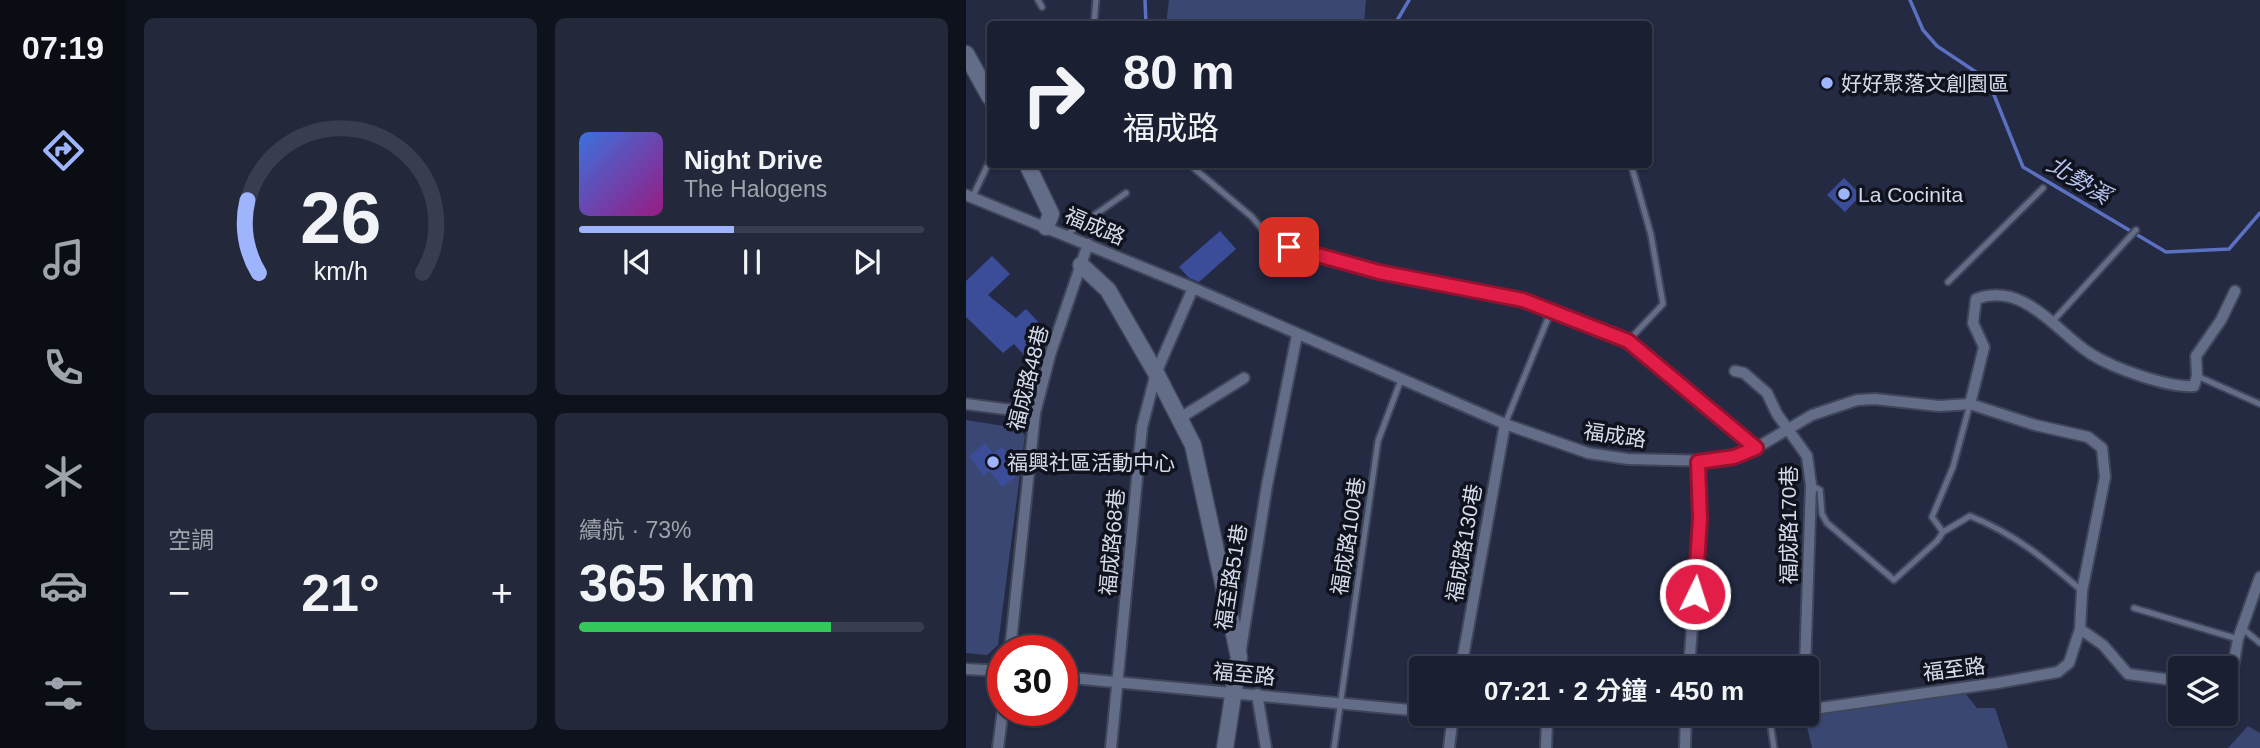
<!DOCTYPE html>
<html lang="zh-TW">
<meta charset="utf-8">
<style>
body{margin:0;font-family:Helvetica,"Noto Sans TC",sans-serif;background:#23283a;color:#f1f3f6;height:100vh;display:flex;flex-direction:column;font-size:26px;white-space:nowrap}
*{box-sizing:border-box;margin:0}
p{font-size:23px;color:#9fa3ac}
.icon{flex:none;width:38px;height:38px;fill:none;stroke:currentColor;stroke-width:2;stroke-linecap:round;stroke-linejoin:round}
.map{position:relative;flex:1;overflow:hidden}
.side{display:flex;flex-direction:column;gap:18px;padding:18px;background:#0e121c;width:840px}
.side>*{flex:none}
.hud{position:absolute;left:21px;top:21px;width:665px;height:147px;border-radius:7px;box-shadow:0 2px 5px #0004,0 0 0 2px #383e4d;background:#1a2032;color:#f1f3f6;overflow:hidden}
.buttons{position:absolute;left:1202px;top:656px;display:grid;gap:14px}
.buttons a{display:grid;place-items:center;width:70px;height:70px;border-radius:7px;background:#1a2032;box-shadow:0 2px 5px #0004,0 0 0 2px #383e4d;font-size:35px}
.speed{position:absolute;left:21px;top:635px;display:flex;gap:14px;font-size:35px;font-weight:700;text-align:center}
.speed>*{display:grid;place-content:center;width:91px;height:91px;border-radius:50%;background:#1a2032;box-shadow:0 2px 5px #0004,0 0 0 2px #383e4d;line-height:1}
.speed .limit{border:10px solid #d22;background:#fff;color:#111}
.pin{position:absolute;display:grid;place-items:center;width:60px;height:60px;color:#fff;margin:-30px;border-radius:14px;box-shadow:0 4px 10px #0006}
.me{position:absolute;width:77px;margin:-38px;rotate:4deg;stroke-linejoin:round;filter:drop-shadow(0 0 5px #0008)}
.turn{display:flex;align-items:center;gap:24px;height:147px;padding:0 21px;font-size:32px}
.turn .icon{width:91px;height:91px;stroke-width:2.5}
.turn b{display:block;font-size:49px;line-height:60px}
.big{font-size:52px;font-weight:600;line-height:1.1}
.side .tile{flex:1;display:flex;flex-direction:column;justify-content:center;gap:10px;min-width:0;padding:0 24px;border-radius:10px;background:#23283a}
.side .dial{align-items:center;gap:0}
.dial svg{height:182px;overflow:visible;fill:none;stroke:#383e4d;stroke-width:7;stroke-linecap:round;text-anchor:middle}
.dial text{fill:#f1f3f6;stroke:none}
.song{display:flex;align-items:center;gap:21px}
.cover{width:84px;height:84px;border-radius:10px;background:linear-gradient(135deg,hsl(220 70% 55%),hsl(310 70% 35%))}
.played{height:7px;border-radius:4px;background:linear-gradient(90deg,#9eb4fd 45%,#383e4d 45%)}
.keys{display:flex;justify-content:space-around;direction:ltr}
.heat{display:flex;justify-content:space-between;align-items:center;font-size:38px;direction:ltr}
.charge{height:10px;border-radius:5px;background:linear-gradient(90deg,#34c759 73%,#383e4d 0)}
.side .tiles{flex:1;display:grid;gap:18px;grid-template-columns:repeat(2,1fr)}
.trip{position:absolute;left:443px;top:656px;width:410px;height:70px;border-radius:7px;background:#1a2032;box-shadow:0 2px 5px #0004,0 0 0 2px #383e4d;font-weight:600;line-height:70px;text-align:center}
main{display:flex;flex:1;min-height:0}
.menu{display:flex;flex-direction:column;width:126px;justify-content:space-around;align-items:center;background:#0a0d14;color:#9fa3ac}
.menu .icon{width:49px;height:49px}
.menu .current{color:#9eb4fd}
.menu b{font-size:32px;color:#f1f3f6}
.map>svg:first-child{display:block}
.green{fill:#3a4773}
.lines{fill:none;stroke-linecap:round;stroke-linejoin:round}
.stream{stroke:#5b70c0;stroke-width:3.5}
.building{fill:#3b4d99}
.lane-casing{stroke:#40465a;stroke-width:9}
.street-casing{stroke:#40465a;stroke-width:14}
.secondary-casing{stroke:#40465a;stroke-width:19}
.lane{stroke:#646d88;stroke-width:5}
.street{stroke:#646d88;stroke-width:10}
.secondary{stroke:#646d88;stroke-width:16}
.route-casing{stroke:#92132f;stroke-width:18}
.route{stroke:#e11d48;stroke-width:12}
.poi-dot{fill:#9eb4fd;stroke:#10131e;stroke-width:2.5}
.labels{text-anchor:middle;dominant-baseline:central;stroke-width:7;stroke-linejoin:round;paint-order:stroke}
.poi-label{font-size:21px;fill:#d5daea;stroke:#10131e;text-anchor:start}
.street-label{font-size:21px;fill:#d5daea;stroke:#10131e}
.water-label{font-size:23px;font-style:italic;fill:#b7c5f0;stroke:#10131e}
</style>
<main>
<nav class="menu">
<b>07:19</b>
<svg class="icon current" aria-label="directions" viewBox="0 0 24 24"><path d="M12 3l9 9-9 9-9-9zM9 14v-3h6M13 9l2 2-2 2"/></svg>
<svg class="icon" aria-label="music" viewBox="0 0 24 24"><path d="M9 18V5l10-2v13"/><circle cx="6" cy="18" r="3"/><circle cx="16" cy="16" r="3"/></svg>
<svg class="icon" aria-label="phone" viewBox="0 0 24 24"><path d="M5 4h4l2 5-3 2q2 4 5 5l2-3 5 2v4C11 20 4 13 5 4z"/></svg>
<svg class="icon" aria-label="climate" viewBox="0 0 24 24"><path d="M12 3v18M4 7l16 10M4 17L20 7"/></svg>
<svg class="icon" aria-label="car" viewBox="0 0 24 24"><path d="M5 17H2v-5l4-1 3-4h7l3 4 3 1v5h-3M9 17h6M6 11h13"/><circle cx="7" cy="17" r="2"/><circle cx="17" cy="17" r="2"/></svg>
<svg class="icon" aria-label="filters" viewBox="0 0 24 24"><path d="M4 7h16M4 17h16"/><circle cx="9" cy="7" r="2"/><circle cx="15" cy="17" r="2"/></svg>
</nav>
<section class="side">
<div class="tiles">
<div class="tile dial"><svg viewBox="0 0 100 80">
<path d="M14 69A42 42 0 1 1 86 69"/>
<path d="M14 69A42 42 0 0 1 9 37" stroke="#9eb4fd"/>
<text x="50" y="56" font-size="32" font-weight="700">26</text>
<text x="50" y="72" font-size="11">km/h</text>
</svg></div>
<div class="tile">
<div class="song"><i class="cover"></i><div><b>Night Drive</b><p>The Halogens</p></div></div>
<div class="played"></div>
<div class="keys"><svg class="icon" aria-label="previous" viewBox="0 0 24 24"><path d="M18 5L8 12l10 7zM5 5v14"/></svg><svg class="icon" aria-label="pause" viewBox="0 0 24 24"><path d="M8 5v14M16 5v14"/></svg><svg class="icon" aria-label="next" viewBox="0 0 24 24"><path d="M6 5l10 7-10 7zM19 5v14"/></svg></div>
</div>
<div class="tile"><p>空調</p>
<div class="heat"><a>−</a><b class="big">21°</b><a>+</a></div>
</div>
<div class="tile"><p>續航 · 73%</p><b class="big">365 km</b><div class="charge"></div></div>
</div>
</section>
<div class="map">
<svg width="1294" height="748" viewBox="0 0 1294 748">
<rect width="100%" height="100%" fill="#232a42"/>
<!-- green -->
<g class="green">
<polygon points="203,0 400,0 398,24 200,24"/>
<polygon points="0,420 51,428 59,435 32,645 21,655 0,653"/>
<polygon points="993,686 1011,708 1029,708 1042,748 846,748 839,718"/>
<polygon points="1282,726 1294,733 1294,748 1262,748"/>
</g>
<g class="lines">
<!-- stream -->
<g class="stream">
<polyline points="179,0 180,24"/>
<polyline points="944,0 957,30 971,46 1022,80 1057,167 1200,252 1263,249 1294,213"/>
<polyline points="429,24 443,0"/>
<polyline points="300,164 315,164"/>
</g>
</g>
<!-- building -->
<g class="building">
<polygon points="878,178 895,195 879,212 861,195"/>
<polygon points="254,231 270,249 233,282 223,278 213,267"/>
<polygon points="26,256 44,274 22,295 50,318 60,309 82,332 58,355 48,344 37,353 0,317 0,281"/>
<polygon points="19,443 27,453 36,447 52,467 49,470 53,474 36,487 24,471 18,476 3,456"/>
</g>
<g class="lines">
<!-- lane casing -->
<g class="lane-casing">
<g id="lane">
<polyline points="72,0 76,7"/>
<polyline points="128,24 130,0"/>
<polyline points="223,164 286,217 306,241 413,272 557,300 662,341 790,448"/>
<polyline points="6,198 24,160"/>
<polyline points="100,235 160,193"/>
<polyline points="982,282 1077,188"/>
<polyline points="1087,321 1170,230"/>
<polyline points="662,341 697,304 685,235 665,164"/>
<polyline points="1231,376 1294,404"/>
<polyline points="539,424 585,311"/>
<polyline points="845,485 854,490 856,514 861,523 928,580 971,541 977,532 966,517 987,467 1004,404"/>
<path d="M 977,532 L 1004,516 C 1049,534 1079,559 1116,591"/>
<polyline points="1168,608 1272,639"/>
<polyline points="1276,628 1294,643"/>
<polyline points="803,714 808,748"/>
<polyline points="368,748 412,441 436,377"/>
</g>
</g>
<!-- street casing -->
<g class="street-casing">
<g id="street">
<polyline points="0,195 227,288 539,424 622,453 662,459 749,461 790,448 846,415 891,400 909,399 973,406 1004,404 1069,425 1122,437 1136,448 1139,477 1116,591 1114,629 1103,663 1092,672 1031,683 840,710"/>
<polyline points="769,371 778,373 801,393 811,414 841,456 845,485 839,668"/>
<polyline points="0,404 69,413"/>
<path d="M 1004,404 L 1018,347 L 1007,323 L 1010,299 C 1059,281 1090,332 1125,354 C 1147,368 1202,388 1228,386 L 1231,376 L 1230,356 L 1255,320 L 1269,291"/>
<polyline points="214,418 278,378"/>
<polyline points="1114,629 1137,645 1162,674 1214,681"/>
<polyline points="275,649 301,485 331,335"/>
<polyline points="44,651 69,413 84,355 122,244"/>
<polyline points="495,668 539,424"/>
<polyline points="723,668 734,519 732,462"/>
<polyline points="0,669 37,671"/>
<polyline points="96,677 455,711"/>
<polyline points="1260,684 1265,679 1272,639 1294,577"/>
<polyline points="291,694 300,748"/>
<path d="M 492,714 C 591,719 689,721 788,714"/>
<polyline points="32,748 37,709"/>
<polyline points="145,748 176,427 190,373 227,288"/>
<polyline points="483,748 487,714"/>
<polyline points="580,748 581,719"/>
<polyline points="719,748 720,714"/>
</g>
</g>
<!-- secondary casing -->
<g class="secondary-casing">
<g id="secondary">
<polyline points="0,54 24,97"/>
<polyline points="61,164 85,214 80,227"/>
<polyline points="115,265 142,290 190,373 227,445 273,657 259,748"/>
</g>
</g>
<!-- lane -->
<use href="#lane" class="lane"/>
<!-- street -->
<use href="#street" class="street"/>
<!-- secondary -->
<use href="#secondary" class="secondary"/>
</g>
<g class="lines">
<!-- route casing -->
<g class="route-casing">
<polyline id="route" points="323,247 413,272 557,300 662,341 790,448 768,457 732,462 734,519 729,594"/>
</g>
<!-- route -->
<use href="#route" class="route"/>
</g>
<!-- markers -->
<g class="poi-dot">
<circle cx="861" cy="83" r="7"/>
<circle cx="878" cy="194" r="7"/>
<circle cx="27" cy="462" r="7"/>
</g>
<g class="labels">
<!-- poi labels -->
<g class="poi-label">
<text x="875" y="83">好好聚落文創園區</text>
<text x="892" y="194">La Cocinita</text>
<text x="41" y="462">福興社區活動中心</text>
</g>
<!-- street labels -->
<g class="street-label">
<text transform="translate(129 226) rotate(23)">福成路</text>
<text transform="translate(62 378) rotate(-76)">福成路48巷</text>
<text transform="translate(649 435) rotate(8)">福成路</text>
<text transform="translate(822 525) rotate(-90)">福成路170巷</text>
<text transform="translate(382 536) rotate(-81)">福成路100巷</text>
<text transform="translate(146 542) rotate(-85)">福成路68巷</text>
<text transform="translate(498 543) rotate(-80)">福成路130巷</text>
<text transform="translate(265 577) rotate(-81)">福至路51巷</text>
<text transform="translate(988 669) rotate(-7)">福至路</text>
<text transform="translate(278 674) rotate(6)">福至路</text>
</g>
<!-- water labels -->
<g class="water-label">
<text transform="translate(1113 180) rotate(31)">北勢溪</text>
</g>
</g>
</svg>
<div class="buttons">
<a><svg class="icon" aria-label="layers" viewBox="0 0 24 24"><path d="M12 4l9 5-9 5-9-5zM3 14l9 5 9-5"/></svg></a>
</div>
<div class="speed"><div class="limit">30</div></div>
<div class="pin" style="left:323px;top:247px;background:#d93025"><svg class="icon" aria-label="arrive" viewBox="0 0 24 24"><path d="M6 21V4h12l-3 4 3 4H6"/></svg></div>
<svg class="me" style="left:729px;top:594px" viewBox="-20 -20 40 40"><circle r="17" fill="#e11d48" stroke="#fff" stroke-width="3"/><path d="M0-11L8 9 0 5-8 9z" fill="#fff"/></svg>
<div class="trip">07:21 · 2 分鐘 · 450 m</div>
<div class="hud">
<div class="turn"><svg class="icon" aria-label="right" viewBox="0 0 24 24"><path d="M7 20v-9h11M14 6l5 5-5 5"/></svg><div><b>80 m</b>福成路</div></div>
</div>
</div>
</main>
